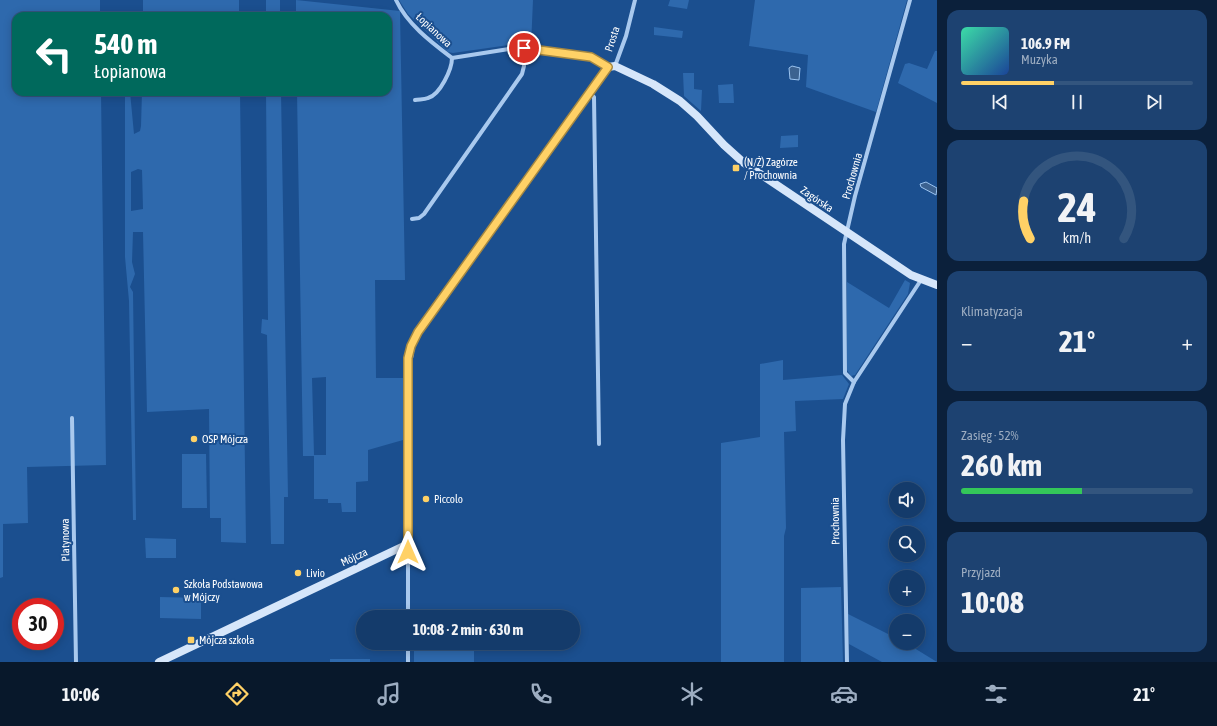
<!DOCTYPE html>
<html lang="pl">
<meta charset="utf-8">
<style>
body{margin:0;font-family:"Asap Condensed",sans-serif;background:#1d4271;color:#f1f3f6;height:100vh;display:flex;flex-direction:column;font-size:15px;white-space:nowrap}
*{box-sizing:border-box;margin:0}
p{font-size:13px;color:#9dadc1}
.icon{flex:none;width:22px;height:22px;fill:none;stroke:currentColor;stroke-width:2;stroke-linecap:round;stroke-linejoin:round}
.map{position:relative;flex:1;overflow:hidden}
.drawer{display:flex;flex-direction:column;gap:10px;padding:10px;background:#0b203b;width:280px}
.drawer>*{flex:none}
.guide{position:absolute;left:12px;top:12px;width:380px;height:84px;border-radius:12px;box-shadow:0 2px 10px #0003,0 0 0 1px #33557e;background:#00695c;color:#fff;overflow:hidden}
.tools{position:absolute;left:889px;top:482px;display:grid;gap:8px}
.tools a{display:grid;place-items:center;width:36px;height:36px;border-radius:50%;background:#143b6b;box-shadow:0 2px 10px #0003,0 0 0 1px #33557e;font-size:20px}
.speed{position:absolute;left:12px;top:598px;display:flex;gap:8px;font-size:20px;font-weight:700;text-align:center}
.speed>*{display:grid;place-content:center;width:52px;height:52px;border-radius:50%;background:#143b6b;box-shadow:0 2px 10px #0003,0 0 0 1px #33557e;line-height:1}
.speed .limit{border:6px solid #d22;background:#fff;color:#111}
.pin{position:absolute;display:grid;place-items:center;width:34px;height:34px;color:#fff;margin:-17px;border:2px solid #fff;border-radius:50%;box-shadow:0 1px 4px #0007}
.me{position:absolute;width:44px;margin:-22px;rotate:0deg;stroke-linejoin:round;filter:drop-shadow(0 0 3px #0008)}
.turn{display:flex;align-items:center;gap:14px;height:84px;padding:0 16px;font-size:18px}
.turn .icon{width:52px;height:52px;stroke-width:2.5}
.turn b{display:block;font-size:28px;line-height:34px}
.big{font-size:30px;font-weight:700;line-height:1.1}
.drawer .tile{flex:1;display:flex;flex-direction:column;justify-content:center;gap:6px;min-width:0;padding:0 14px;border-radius:12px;background:#1d4271}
.drawer .dial{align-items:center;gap:0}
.dial svg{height:104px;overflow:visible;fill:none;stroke:#33557e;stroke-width:7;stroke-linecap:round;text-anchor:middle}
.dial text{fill:#f1f3f6;stroke:none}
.song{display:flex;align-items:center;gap:12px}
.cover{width:48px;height:48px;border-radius:6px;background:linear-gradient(135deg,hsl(160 70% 55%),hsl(220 70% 35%))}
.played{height:4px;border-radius:2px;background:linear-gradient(90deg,#ffd166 40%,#33557e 40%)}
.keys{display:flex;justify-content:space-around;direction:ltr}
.heat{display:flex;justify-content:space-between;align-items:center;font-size:22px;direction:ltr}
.charge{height:6px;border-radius:3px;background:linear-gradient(90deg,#34c759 52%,#33557e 0)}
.trip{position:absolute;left:356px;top:610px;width:224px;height:40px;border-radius:20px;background:#143b6b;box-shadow:0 2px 10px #0003,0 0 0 1px #33557e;font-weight:700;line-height:40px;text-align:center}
.tabs{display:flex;height:64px;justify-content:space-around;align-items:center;background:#08182b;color:#9dadc1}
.tabs .icon{width:28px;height:28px}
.tabs .active{color:#ffd166}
.tabs b{font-size:18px;color:#f1f3f6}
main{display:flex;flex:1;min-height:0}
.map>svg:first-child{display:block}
.green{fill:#2e69ad;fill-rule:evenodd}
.water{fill:#3c6290;stroke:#9cc4f0}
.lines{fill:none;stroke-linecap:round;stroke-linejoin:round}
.street{stroke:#a9c9ee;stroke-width:4}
.secondary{stroke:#d6e6fa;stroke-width:8}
.route-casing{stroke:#a68842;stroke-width:10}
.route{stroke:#ffd166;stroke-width:7}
.poi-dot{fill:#ffd166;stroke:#1b4f8f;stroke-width:1.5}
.labels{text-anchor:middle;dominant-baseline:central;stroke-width:4;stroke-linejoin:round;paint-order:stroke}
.street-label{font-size:11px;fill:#fff;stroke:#1b4f8f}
.poi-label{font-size:11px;fill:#fff;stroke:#1b4f8f;text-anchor:start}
</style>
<main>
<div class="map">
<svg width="937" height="662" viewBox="0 0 937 662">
<rect width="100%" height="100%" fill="#1b4f8f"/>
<!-- green -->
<g class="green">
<polygon points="0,0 100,0 100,16 16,16 16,92 101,92 106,465 27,467 28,523 3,524 3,577 0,578"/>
<rect x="143" y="0" width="96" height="16"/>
<rect x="266" y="0" width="14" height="16"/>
<path d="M 296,0 L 400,11 L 405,280 L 375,280 L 376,378 L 404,378 L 403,440 L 368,450 L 368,481 L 356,482 L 356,512 L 342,512 L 341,503 L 328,503 L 328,499 L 314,499 L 314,456 L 303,456 L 297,92 L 388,92 L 388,16 L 296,16 ZM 326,377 L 326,455 L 314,455 L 312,378 Z"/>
<polygon points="399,0 533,0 531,46 509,45 453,53 448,52 408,14"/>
<polygon points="670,0 689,0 687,9 668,6"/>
<polygon points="755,0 907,0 876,112 806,87 808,55 749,46"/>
<polygon points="654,27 683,31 682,38 654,35"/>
<polygon points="935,51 937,51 937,103 898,83 905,64 909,63 927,69"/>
<polygon points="683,73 694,73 694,89 702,90 701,111 684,96"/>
<polygon points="733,84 734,103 719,103 718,85"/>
<path d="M 125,92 L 130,92 L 134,134 L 140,131 L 141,126 L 142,92 L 240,92 L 246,543 L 221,542 L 221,518 L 210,518 L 209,409 L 147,412 L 143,232 L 133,232 L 132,262 L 135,274 L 130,287 L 133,292 L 136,520 L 133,520 L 129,301 L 125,257 ZM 138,169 L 142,170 L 143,209 L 131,211 L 131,172 Z"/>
<polygon points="266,92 281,92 288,497 284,497 284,544 271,544 267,335 261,333 262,319 268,320"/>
<polygon points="798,135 798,147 780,148 781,136"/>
<polygon points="905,280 910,283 908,294 855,375 851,376 847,370 847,282 889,308"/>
<polygon points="783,360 783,380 842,375 849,384 843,399 795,401 796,431 784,432 786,528 784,536 784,662 721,662 721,443 760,437 760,364"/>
<polygon points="182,454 206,454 207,508 182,508"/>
<polygon points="145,538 176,539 176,558 146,558"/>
<polygon points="841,587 843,662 801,662 801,588"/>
<polygon points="160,597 201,598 201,619 160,618"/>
<polygon points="848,614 896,638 896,643 906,643 937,662 882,662 849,644"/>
<rect x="414" y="643" width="60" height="19"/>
<rect x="330" y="659" width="40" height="3"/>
</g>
<!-- water -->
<g class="water">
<polygon points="792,66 800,68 799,80 790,79 789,68"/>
<polygon points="926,182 937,188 936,195 921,187 920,184"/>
</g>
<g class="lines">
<!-- street -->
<g class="street">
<path d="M 396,0 C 407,24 431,42 452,58 L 509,49 L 533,48 L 591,57 L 608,67"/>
<polyline points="615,66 626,36 635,0"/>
<polyline points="589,93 594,97 599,444"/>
<path d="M 415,100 C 419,99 424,100 428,98 C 440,95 452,69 452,58"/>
<polyline points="412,219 419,218 424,214 522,74 524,66 524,48"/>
<polyline points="854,382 845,373 844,244 855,196 910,0"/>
<polyline points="72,418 76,662"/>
<polyline points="408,545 408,617"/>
<polyline points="408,643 408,662"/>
<polyline points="847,662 843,440 845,404 854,382 921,280"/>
</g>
<!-- secondary -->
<polyline class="secondary" points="159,662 408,544 409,358 411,346 418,332 608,67 615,66 653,84 680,101 697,116 724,145 744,163 911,275 937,285"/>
</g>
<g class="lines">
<!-- route casing -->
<g class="route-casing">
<polyline id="route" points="408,552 408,358 411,346 418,332 608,67 591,57 524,48"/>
</g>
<!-- route -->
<use href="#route" class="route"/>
</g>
<!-- markers -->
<g class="poi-dot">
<rect x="732" y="164" width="8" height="8" rx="2"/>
<circle cx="194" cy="439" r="4"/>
<circle cx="426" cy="499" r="4"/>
<circle cx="298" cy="573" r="4"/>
<circle cx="176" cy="590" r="4"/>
<rect x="187" y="636" width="8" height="8" rx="2"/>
</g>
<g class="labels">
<!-- street labels -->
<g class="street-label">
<text transform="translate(434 30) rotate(43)">Łopianowa</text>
<text transform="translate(612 39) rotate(-72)">Prosta</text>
<text transform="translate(852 176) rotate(-74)">Prochownia</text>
<text transform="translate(817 199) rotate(34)">Zagórska</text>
<text transform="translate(835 521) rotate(-91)">Prochownia</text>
<text transform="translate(65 540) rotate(-91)">Platynowa</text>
<text transform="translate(354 557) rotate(-25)">Mójcza</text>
</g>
<!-- poi labels -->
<g class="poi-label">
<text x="744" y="162">(N/Ż) Zagórze<tspan x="744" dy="13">/ Prochownia</tspan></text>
<text x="202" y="439">OSP Mójcza</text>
<text x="434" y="499">Piccolo</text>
<text x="306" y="573">Livio</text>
<text x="184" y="584">Szkoła Podstawowa<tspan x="184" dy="13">w Mójczy</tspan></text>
<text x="199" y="640">Mójcza szkoła</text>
</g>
</g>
</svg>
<div class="tools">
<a><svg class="icon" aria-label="sound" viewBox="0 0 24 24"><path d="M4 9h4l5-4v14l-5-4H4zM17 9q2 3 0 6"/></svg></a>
<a><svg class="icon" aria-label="search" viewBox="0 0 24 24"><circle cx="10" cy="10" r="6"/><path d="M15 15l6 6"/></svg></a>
<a>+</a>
<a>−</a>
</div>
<div class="speed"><div class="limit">30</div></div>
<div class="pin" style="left:524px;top:48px;background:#d93025"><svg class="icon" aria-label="arrive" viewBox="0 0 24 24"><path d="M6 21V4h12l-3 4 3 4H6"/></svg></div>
<svg class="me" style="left:408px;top:552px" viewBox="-20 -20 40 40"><path d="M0-17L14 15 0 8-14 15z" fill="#ffd166" stroke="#fff" stroke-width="4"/></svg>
<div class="trip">10:08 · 2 min · 630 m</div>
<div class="guide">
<div class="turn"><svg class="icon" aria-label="left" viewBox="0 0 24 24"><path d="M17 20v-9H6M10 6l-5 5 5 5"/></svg><div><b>540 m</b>Łopianowa</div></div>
</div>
</div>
<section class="drawer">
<div class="tile">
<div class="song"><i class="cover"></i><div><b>106.9 FM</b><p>Muzyka</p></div></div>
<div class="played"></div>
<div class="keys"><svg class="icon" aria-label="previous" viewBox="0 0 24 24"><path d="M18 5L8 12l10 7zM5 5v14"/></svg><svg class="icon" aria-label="pause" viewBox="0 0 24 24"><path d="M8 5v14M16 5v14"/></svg><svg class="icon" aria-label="next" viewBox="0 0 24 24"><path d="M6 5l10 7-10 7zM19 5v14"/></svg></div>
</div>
<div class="tile dial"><svg viewBox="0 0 100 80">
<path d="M14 69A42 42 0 1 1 86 69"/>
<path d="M14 69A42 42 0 0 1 9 40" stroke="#ffd166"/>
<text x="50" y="56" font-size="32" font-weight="700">24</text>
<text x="50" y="72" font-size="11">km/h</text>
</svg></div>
<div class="tile"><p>Klimatyzacja</p>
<div class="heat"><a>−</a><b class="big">21°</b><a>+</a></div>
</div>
<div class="tile"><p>Zasięg · 52%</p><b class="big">260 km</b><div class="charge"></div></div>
<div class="tile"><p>Przyjazd</p><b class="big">10:08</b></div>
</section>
</main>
<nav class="tabs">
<b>10:06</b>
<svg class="icon active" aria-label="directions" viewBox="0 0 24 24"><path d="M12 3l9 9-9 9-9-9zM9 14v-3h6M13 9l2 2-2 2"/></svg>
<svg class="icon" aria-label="music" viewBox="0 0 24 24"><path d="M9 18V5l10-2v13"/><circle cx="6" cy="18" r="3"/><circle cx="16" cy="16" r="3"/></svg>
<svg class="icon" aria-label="phone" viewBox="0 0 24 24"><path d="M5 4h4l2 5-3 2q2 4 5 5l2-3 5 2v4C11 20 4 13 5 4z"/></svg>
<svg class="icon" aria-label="climate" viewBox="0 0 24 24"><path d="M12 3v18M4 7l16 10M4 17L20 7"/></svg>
<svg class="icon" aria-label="car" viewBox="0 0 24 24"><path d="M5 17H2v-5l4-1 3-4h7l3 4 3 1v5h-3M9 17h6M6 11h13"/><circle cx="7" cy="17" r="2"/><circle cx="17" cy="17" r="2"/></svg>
<svg class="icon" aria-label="filters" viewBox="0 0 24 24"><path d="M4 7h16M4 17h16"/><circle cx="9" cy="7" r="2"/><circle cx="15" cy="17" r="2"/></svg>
<b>21°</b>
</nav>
